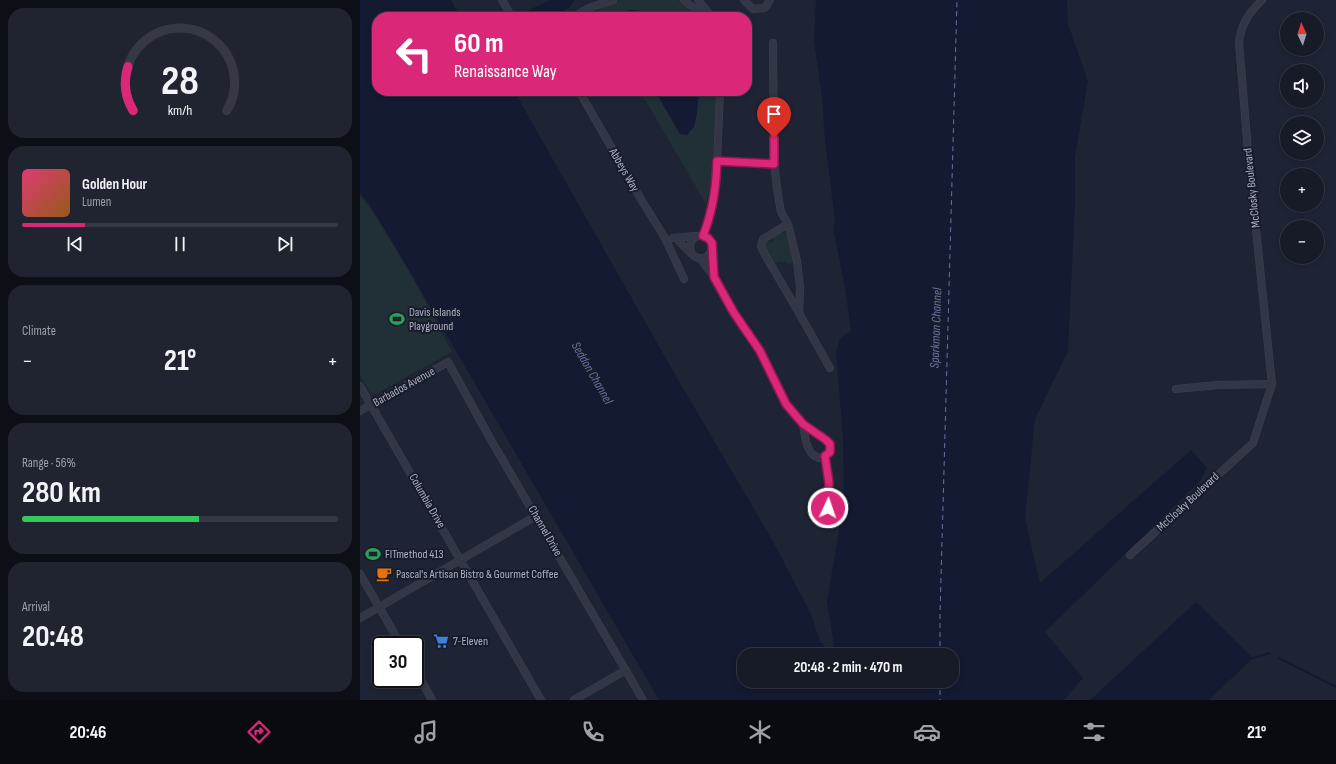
<!DOCTYPE html>
<meta charset="utf-8">
<style>
body{margin:0;font-family:"Sofia Sans Condensed",sans-serif;background:#202430;color:#f1f3f6;height:100vh;display:flex;flex-direction:column;font-size:15px;white-space:nowrap}
*{box-sizing:border-box;margin:0}
p{font-size:13px;color:#9ea1a8}
.icon{flex:none;width:22px;height:22px;fill:none;stroke:currentColor;stroke-width:2;stroke-linecap:round;stroke-linejoin:round}
.map{position:relative;flex:1;overflow:hidden}
.side{display:flex;flex-direction:column;gap:8px;padding:8px;background:#0d0f16;width:360px}
.side>*{flex:none}
.hud{position:absolute;left:12px;top:12px;width:380px;height:84px;border-radius:16px;box-shadow:0 2px 6px #0003,0 0 0 1px #363945;background:#db2777;color:#fff;overflow:hidden}
.needle{width:26px;rotate:356deg}
.tools{position:absolute;left:920px;top:12px;display:grid;gap:8px}
.tools a{display:grid;place-items:center;width:44px;height:44px;border-radius:50%;background:#171b28;box-shadow:0 2px 6px #0003,0 0 0 1px #363945;font-size:20px}
.speed{position:absolute;left:12px;top:636px;display:flex;gap:8px;font-size:20px;font-weight:700;text-align:center}
.speed>*{display:grid;place-content:center;width:52px;height:52px;border-radius:50%;background:#171b28;box-shadow:0 2px 6px #0003,0 0 0 1px #363945;line-height:1}
.speed .limit{border:2px solid #111;border-radius:6px;background:#fff;color:#111}
.pin{position:absolute;display:grid;place-items:center;width:34px;height:34px;color:#fff;margin:-41px -17px;border-radius:50% 50% 50% 0;rotate:-45deg;box-shadow:0 0 4px #0007}
.pin .icon{rotate:45deg}
.me{position:absolute;width:44px;margin:-22px;rotate:3deg;stroke-linejoin:round;filter:drop-shadow(0 0 3px #0008)}
.turn{display:flex;align-items:center;gap:14px;height:84px;padding:0 16px;font-size:18px}
.turn .icon{width:52px;height:52px;stroke-width:2.5}
.turn b{display:block;font-size:28px;line-height:34px}
.big{font-size:30px;font-weight:700;line-height:1.1}
.side .widget{flex:1;display:flex;flex-direction:column;justify-content:center;gap:6px;min-width:0;padding:0 14px;border-radius:16px;background:#202430}
.side .dial{align-items:center;gap:0}
.dial svg{height:104px;overflow:visible;fill:none;stroke:#363945;stroke-width:7;stroke-linecap:round;text-anchor:middle}
.dial text{fill:#f1f3f6;stroke:none}
.song{display:flex;align-items:center;gap:12px}
.cover{width:48px;height:48px;border-radius:6px;background:linear-gradient(135deg,hsl(340 70% 55%),hsl(30 70% 35%))}
.played{height:4px;border-radius:2px;background:linear-gradient(90deg,#db2777 20%,#363945 20%)}
.keys{display:flex;justify-content:space-around;direction:ltr}
.heat{display:flex;justify-content:space-between;align-items:center;font-size:22px;direction:ltr}
.charge{height:6px;border-radius:3px;background:linear-gradient(90deg,#34c759 56%,#363945 0)}
.trip{position:absolute;left:377px;top:648px;width:222px;height:40px;border-radius:16px;background:#171b28;box-shadow:0 2px 6px #0003,0 0 0 1px #363945;font-weight:700;line-height:40px;text-align:center}
.dock{display:flex;height:64px;justify-content:space-around;align-items:center;background:#090b10;color:#9ea1a8}
.dock .icon{width:28px;height:28px}
.dock .active{color:#db2777}
.dock b{font-size:18px;color:#f1f3f6}
main{display:flex;flex:1;min-height:0}
.map>svg:first-child{display:block}
.green{fill:#212f36}
.water{fill:#141a31;fill-rule:evenodd}
.lines{fill:none;stroke-linecap:round;stroke-linejoin:round}
.stream{stroke:#141a31;stroke-width:2}
.ferry{stroke:#6573a1;stroke-width:1;stroke-dasharray:5 4;stroke-linecap:butt}
.minor-casing{stroke:#3c404f;stroke-width:8}
.minor{stroke:#333745;stroke-width:7}
.route-casing{stroke:#8e194d;stroke-width:10}
.route{stroke:#db2777;stroke-width:7}
.labels{text-anchor:middle;dominant-baseline:central;stroke-width:4;stroke-linejoin:round;paint-order:stroke}
.street-label{font-size:12px;fill:#acb0c3;stroke:#181c2a}
.poi-label{font-size:12px;fill:#acb0c3;stroke:#181c2a;text-anchor:start}
.water-label{font-size:13px;font-style:italic;fill:#6573a1;stroke:#181c2a}
</style>
<main>
<section class="side">
<div class="widget dial"><svg viewBox="0 0 100 80">
<path d="M14 69A42 42 0 1 1 86 69"/>
<path d="M14 69A42 42 0 0 1 10 35" stroke="#db2777"/>
<text x="50" y="56" font-size="32" font-weight="700">28</text>
<text x="50" y="72" font-size="11">km/h</text>
</svg></div>
<div class="widget">
<div class="song"><i class="cover"></i><div><b>Golden Hour</b><p>Lumen</p></div></div>
<div class="played"></div>
<div class="keys"><svg class="icon" aria-label="previous" viewBox="0 0 24 24"><path d="M18 5L8 12l10 7zM5 5v14"/></svg><svg class="icon" aria-label="pause" viewBox="0 0 24 24"><path d="M8 5v14M16 5v14"/></svg><svg class="icon" aria-label="next" viewBox="0 0 24 24"><path d="M6 5l10 7-10 7zM19 5v14"/></svg></div>
</div>
<div class="widget"><p>Climate</p>
<div class="heat"><a>−</a><b class="big">21°</b><a>+</a></div>
</div>
<div class="widget"><p>Range · 56%</p><b class="big">280 km</b><div class="charge"></div></div>
<div class="widget"><p>Arrival</p><b class="big">20:48</b></div>
</section>
<div class="map">
<svg width="976" height="700" viewBox="0 0 976 700">
<rect width="100%" height="100%" fill="#1f2435"/>
<!-- green -->
<g class="green">
<polygon points="260,0 317,0 326,4 338,17 226,17 226,16 245,6"/>
<polygon points="280,91 356,91 351,195 348,194 346,204"/>
<path d="M 0,195 C 36,243 64,299 92,352 L 12,396 L 0,376 Z"/>
<polygon points="421,232 426,234 433,259 434,262 428,264 426,261 422,263 421,261 414,263 405,248 405,243 407,240 409,243 414,241 412,236"/>
</g>
<!-- water -->
<g class="water">
<path d="M 0,0 L 91,0 L 101,17 L 17,17 L 17,91 L 154,91 L 320,383 L 410,536 L 450,612 L 460,641 L 467,650 L 471,650 L 474,646 L 467,602 L 484,500 L 483,438 L 476,353 L 479,339 L 491,331 L 485,288 L 473,228 L 475,221 L 465,141 L 462,97 L 454,42 L 456,0 L 707,0 L 708,24 L 728,81 L 715,157 L 715,204 L 708,351 L 675,419 L 665,519 L 680,583 L 831,450 L 847,468 L 840,481 L 685,632 L 723,678 L 704,700 L 299,700 L 46,265 L 8,202 L 0,193 ZM 384,655 L 592,655 L 592,681 L 384,681 Z"/>
<polygon points="190,0 214,0 210,7 192,17 173,17 172,14 168,13 168,11 171,9"/>
<polygon points="270,10 314,14 319,17 260,17 261,14"/>
<polygon points="295,91 339,91 337,113 334,127 327,135 320,134"/>
<polygon points="836,602 893,658 849,700 730,700"/>
</g>
<g class="lines">
<!-- stream -->
<g class="stream">
<polyline points="919,658 976,687"/>
<polyline points="890,659 910,653"/>
</g>
<!-- ferry -->
<g class="ferry">
<polyline points="580,655 580,614 597,0"/>
<polyline points="580,681 580,700"/>
</g>
<!-- minor casing -->
<g class="minor-casing">
<g id="minor">
<polyline points="142,0 152,17"/>
<polyline points="324,0 335,9 342,17"/>
<polyline points="338,0 352,17"/>
<polyline points="384,0 393,9 405,8 410,0"/>
<path d="M 902,0 C 889,13 881,24 879,42 L 888,152 L 912,384"/>
<polyline points="214,17 229,8 253,0"/>
<polyline points="413,43 414,164 418,195 421,212 428,224 437,261 440,288 439,313 404,253 401,246 403,239 428,224"/>
<polyline points="219,91 282,201 305,238 324,279"/>
<polyline points="357,161 414,164"/>
<polyline points="343,235 352,208 356,184 360,91"/>
<polyline points="313,238 336,236"/>
<path d="M 316,238 C 321,243 328,251 334,256 C 351,268 361,234 340,236 C 331,237 329,244 331,252"/>
<polyline points="352,249 354,277"/>
<path d="M 340,258 L 354,277 L 374,313 L 400,351 L 426,404 L 443,424 L 466,439 L 470,444 L 470,452 L 465,456 L 459,458 C 446,455 445,436 443,424"/>
<polyline points="439,313 470,368"/>
<polyline points="0,386 181,700"/>
<polyline points="0,411 88,362 131,440 283,700"/>
<polyline points="465,456 469,483 468,507"/>
<polyline points="770,555 893,443 912,384 858,385 816,389"/>
<polyline points="0,574 41,645"/>
<polyline points="0,618 176,516"/>
<polyline points="55,669 72,700"/>
<polyline points="214,700 266,670"/>
</g>
</g>
<!-- minor -->
<use href="#minor" class="minor"/>
</g>
<g class="lines">
<!-- route casing -->
<g class="route-casing">
<path id="route" d="M 414,138 L 414,164 L 357,161 C 356,188 353,210 343,236 L 348,238 L 352,243 L 354,277 L 374,313 L 400,351 L 426,404 L 443,424 L 466,440 L 470,444 L 470,452 L 465,456 L 469,483 L 468,508"/>
</g>
<!-- route -->
<use href="#route" class="route"/>
</g>
<!-- icons -->
<defs>
<g id="stadium-bare" transform="scale(1.2)"><path d="M0-5a6.5 5 0 1 0 0 10a6.5 5 0 1 0 0-10ZM-3.5-1.8h7v3.6h-7Z" fill="#2e9e5b" stroke="#181c2a" stroke-width="2.5" paint-order="stroke"/></g>
<g id="cafe-bare" transform="scale(1.2)"><path d="M-5.5-4.5H6V0H3Q3 3.5 0 3.5H-2.5Q-5.5 3.5-5.5 0ZM3-3.2v2h1.7v-2ZM-6 4.5H4V6H-6Z" fill="#e8710a" stroke="#181c2a" stroke-width="2.5" paint-order="stroke"/></g>
<g id="supermarket-bare" transform="scale(1.2)"><path d="M-6-5.5h2.5l.6 2H6L4.5 2H-2.5L-4.4-4H-6ZM-1.5 3.2a1.3 1.3 0 1 0 .1 0ZM3 3.2a1.3 1.3 0 1 0 .1 0Z" fill="#3f7fe0" stroke="#181c2a" stroke-width="2.5" paint-order="stroke"/></g>
</defs>
<g fill-rule="evenodd">
<use href="#stadium-bare" x="37" y="319"/>
<use href="#stadium-bare" x="13" y="554"/>
<use href="#cafe-bare" x="24" y="574"/>
<use href="#supermarket-bare" x="81" y="641"/>
</g>
<g class="labels">
<!-- street labels -->
<g class="street-label">
<text transform="translate(264 170) rotate(60)">Abbeys Way</text>
<text transform="translate(892 188) rotate(-96)">McClosky Boulevard</text>
<text transform="translate(44 387) rotate(-29)">Barbados Avenue</text>
<text transform="translate(67 501) rotate(60)">Columbia Drive</text>
<text transform="translate(828 502) rotate(-43)">McClosky Boulevard</text>
<text transform="translate(185 531) rotate(60)">Channel Drive</text>
</g>
<!-- poi labels -->
<g class="poi-label">
<text x="49" y="312">Davis Islands<tspan x="49" dy="14">Playground</tspan></text>
<text x="25" y="554">FITmethod 413</text>
<text x="36" y="574">Pascal's Artisan Bistro &amp; Gourmet Coffee</text>
<text x="93" y="641">7-Eleven</text>
</g>
<!-- water labels -->
<g class="water-label">
<text transform="translate(576 328) rotate(-88)">Sparkman Channel</text>
<text transform="translate(232 373) rotate(60)">Seddon Channel</text>
</g>
</g>
</svg>
<div class="tools">
<a><svg class="needle" viewBox="-14 -14 28 28"><path d="M0-13l5 13h-10z" fill="#e53935"/><path d="M0 13l5-13h-10z" fill="#9ea1a8"/></svg></a>
<a><svg class="icon" aria-label="sound" viewBox="0 0 24 24"><path d="M4 9h4l5-4v14l-5-4H4zM17 9q2 3 0 6"/></svg></a>
<a><svg class="icon" aria-label="layers" viewBox="0 0 24 24"><path d="M12 4l9 5-9 5-9-5zM3 14l9 5 9-5"/></svg></a>
<a>+</a>
<a>−</a>
</div>
<div class="speed"><div class="limit">30</div></div>
<div class="pin" style="left:414px;top:138px;background:#d93025"><svg class="icon" aria-label="arrive" viewBox="0 0 24 24"><path d="M6 21V4h12l-3 4 3 4H6"/></svg></div>
<svg class="me" style="left:468px;top:508px" viewBox="-20 -20 40 40"><circle r="17" fill="#db2777" stroke="#fff" stroke-width="3"/><path d="M0-11L8 9 0 5-8 9z" fill="#fff"/></svg>
<div class="trip">20:48 · 2 min · 470 m</div>
<div class="hud">
<div class="turn"><svg class="icon" aria-label="left" viewBox="0 0 24 24"><path d="M17 20v-9H6M10 6l-5 5 5 5"/></svg><div><b>60 m</b>Renaissance Way</div></div>
</div>
</div>
</main>
<nav class="dock">
<b>20:46</b>
<svg class="icon active" aria-label="directions" viewBox="0 0 24 24"><path d="M12 3l9 9-9 9-9-9zM9 14v-3h6M13 9l2 2-2 2"/></svg>
<svg class="icon" aria-label="music" viewBox="0 0 24 24"><path d="M9 18V5l10-2v13"/><circle cx="6" cy="18" r="3"/><circle cx="16" cy="16" r="3"/></svg>
<svg class="icon" aria-label="phone" viewBox="0 0 24 24"><path d="M5 4h4l2 5-3 2q2 4 5 5l2-3 5 2v4C11 20 4 13 5 4z"/></svg>
<svg class="icon" aria-label="climate" viewBox="0 0 24 24"><path d="M12 3v18M4 7l16 10M4 17L20 7"/></svg>
<svg class="icon" aria-label="car" viewBox="0 0 24 24"><path d="M5 17H2v-5l4-1 3-4h7l3 4 3 1v5h-3M9 17h6M6 11h13"/><circle cx="7" cy="17" r="2"/><circle cx="17" cy="17" r="2"/></svg>
<svg class="icon" aria-label="filters" viewBox="0 0 24 24"><path d="M4 7h16M4 17h16"/><circle cx="9" cy="7" r="2"/><circle cx="15" cy="17" r="2"/></svg>
<b>21°</b>
</nav>
